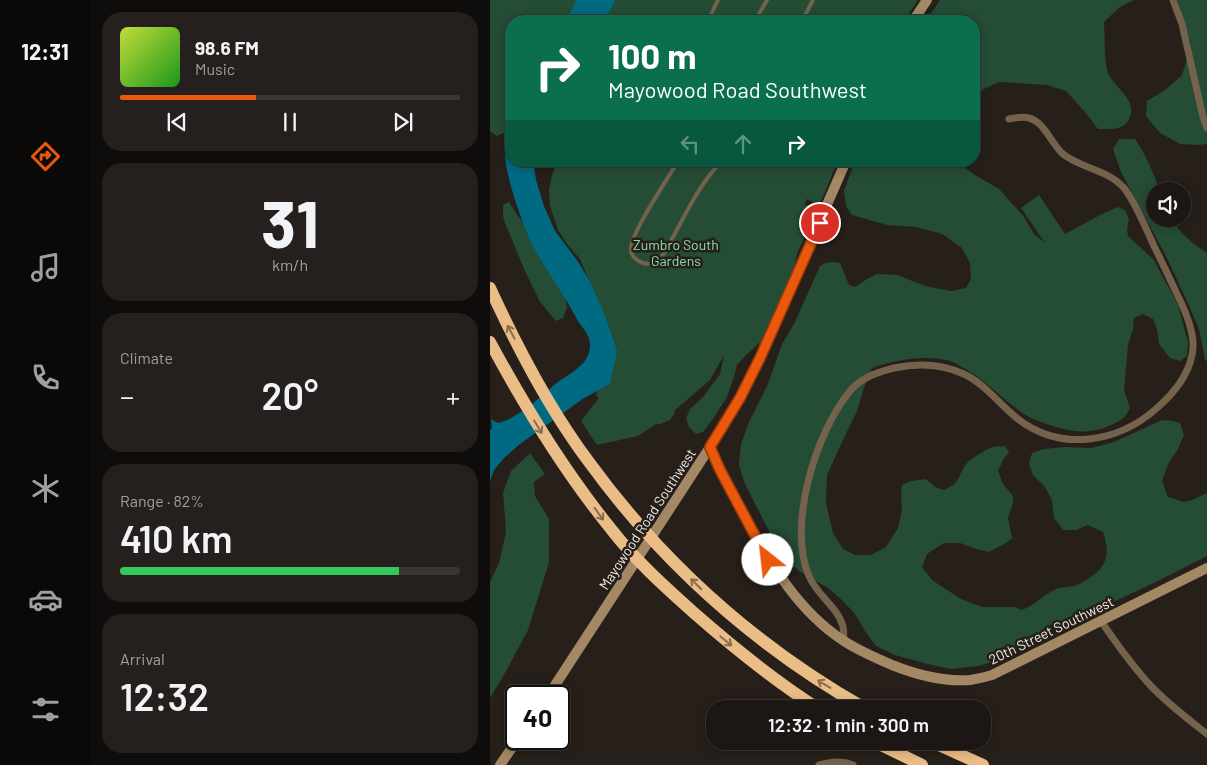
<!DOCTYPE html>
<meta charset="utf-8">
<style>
body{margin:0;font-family:Barlow,sans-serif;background:#25201d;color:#f1f3f6;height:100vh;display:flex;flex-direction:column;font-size:19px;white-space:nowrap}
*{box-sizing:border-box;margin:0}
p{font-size:16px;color:#a09fa0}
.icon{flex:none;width:28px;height:28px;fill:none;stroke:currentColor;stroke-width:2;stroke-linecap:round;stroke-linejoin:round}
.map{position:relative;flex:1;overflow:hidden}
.drawer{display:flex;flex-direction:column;gap:12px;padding:12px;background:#0f0d0b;width:400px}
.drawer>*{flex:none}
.banner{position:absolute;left:15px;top:15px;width:475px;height:152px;border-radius:20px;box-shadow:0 2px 12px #0003,0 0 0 1px #3a3634;background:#0b6e4f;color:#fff;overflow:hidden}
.buttons{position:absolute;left:656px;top:182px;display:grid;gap:10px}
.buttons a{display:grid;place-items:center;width:45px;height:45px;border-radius:50%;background:#1c1714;box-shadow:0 2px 12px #0003,0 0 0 1px #3a3634;font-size:25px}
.speed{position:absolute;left:15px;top:685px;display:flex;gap:10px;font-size:25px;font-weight:700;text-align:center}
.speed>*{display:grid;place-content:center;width:65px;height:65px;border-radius:50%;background:#1c1714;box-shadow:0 2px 12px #0003,0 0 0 1px #3a3634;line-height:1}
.speed .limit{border:2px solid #111;border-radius:8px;background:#fff;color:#111}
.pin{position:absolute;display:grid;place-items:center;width:42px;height:42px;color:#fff;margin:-21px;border:2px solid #fff;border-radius:50%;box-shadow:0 1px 5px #0007}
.me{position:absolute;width:55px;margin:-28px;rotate:331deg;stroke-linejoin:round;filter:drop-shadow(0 0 4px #0008)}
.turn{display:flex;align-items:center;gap:18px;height:105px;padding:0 20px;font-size:22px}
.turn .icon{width:65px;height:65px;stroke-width:2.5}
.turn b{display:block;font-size:35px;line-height:42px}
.lanes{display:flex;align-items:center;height:48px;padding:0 20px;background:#0003;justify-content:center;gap:25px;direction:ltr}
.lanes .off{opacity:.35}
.big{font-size:38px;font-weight:600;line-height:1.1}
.drawer .card{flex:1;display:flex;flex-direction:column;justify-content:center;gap:8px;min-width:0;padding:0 18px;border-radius:20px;background:#25201d}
.drawer .dial{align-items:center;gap:0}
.dial b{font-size:65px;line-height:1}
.song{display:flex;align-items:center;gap:15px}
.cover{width:60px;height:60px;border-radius:8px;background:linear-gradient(135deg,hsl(70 70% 55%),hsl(120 70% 35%))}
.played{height:5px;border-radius:2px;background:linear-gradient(90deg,#ea580c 40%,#3a3634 40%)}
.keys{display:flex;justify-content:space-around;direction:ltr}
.heat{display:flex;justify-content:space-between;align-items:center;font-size:28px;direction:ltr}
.charge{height:8px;border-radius:4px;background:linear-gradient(90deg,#34c759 82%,#3a3634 0)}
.trip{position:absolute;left:216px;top:700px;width:285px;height:50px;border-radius:20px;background:#1c1714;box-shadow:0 2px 12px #0003,0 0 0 1px #3a3634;font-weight:600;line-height:50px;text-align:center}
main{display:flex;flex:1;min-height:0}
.tab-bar{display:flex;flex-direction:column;width:90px;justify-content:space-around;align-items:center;background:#0b0908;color:#a09fa0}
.tab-bar .icon{width:35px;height:35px}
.tab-bar .selected{color:#ea580c}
.tab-bar b{font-size:22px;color:#f1f3f6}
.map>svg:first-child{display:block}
.green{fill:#254c35}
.water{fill:#006a82}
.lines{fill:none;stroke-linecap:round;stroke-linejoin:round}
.lane{stroke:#74624c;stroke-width:4}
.street{stroke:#74624c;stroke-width:7}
.secondary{stroke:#a48764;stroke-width:10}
.highway{stroke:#ebbd86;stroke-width:12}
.oneway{stroke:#886e50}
.route-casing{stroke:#983908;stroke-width:12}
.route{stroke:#ea580c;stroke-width:9}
.labels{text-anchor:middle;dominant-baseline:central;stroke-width:5;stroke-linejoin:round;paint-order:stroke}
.park-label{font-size:14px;fill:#85e1aa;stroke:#261f1a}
.street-label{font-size:14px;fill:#f1ece8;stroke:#261f1a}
</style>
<main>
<nav class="tab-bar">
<b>12:31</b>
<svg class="icon selected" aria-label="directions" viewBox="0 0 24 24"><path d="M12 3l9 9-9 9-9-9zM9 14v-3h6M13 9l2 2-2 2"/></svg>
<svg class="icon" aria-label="music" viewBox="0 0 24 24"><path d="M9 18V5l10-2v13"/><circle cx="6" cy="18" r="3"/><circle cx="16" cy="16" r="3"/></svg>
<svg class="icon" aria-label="phone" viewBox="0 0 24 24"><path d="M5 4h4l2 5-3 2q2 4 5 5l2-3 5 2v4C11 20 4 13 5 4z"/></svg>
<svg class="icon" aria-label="climate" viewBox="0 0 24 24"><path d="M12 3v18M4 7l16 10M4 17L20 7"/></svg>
<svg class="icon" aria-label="car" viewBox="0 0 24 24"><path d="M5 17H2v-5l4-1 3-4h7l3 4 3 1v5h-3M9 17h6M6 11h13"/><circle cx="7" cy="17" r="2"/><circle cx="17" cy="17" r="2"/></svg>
<svg class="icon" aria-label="filters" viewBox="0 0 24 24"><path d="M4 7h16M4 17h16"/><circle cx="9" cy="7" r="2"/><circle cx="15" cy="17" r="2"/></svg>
</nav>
<section class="drawer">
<div class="card">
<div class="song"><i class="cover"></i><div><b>98.6 FM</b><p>Music</p></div></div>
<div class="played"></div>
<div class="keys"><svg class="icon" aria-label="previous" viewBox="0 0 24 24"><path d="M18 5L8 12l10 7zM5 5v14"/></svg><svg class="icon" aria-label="pause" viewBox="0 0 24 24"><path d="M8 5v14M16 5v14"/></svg><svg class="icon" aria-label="next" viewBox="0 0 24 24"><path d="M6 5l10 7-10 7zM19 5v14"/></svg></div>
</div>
<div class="card dial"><b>31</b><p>km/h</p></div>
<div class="card"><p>Climate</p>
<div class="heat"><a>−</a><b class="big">20°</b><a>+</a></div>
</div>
<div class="card"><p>Range · 82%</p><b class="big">410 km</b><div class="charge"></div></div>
<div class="card"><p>Arrival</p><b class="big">12:32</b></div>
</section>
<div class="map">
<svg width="717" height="765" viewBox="0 0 717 765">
<rect width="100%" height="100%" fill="#261f1a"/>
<!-- green -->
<g class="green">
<polygon points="0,0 92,0 79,21 21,21 21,129 7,136 0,131"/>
<polygon points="120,0 428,0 414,21 110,21"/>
<path d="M 450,0 L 644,0 L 630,7 L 614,22 C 615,36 614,60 618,73 C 624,88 649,100 639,119 C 633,131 620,129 608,129 L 595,112 L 576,91 L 557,85 L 509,82 L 494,89 L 484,96 L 484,21 L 436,21 Z"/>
<polygon points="687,0 717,0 717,144 708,145 690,144 670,133 656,116 657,101 675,90 692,75 701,46"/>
<path d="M 629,139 L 645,139 C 656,155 663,172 670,191 L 665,191 L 665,219 L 682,219 C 690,234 703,244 717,253 L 717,362 L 715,359 L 709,329 L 695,297 L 677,258 L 631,172 L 623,149 Z"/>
<polygon points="68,161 348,161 329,206 317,199 314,204 317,205 323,209 323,218 307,254 304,270 274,339 257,354 247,365 244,377 237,397 223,419 213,432 206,434 199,427 196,418 200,409 213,397 230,374 234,355 220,380 184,411 185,413 180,420 171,424 166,424 148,436 107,445 91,421 109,398 106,395 110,382 102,288 90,259 77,244 68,230 60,206 59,190 62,175"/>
<path d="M 365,161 L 466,161 L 485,175 L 509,189 L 534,217 L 544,234 L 555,243 L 531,208 L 549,195 L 575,234 L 610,215 L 628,207 L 635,210 L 639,219 L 637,229 L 638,236 L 664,260 L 688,305 L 698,342 L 697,356 L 690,361 L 680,358 L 669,344 L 667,329 L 663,319 L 653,314 L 644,318 L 643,329 L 638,345 L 634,390 L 640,408 C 634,421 626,423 614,428 C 600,433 584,432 569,428 C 556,424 542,420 531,412 C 510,397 493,378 470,366 C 467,364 464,362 460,361 C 439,354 402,360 382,368 L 375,385 L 367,411 L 352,442 L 337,475 L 336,503 L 343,533 L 353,549 L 365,555 L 381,555 L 396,547 L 408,528 L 412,509 L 411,495 L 412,485 L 421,481 L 436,479 L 445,487 L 454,490 C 469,483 467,480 474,467 C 477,461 496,449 503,447 C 507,446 512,447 515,446 L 519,452 L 513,460 L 508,471 L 513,484 L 523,496 L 523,503 L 518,518 L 522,538 L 516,543 L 499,552 L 486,549 L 470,543 L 454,543 L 437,554 L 432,567 L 442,580 L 471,599 L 492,607 L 524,607 L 532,610 C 545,605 555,593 569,588 C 574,587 579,587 584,586 C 589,585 594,581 598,579 C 618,567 620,553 613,532 L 598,525 L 586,530 L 573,530 L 564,518 L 562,500 L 555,487 L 543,475 L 539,464 L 542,453 L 554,449 L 576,447 L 601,448 L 624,442 L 672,420 L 683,421 L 690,423 L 694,435 L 688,449 L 678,464 L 672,481 L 678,497 L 694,502 L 702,500 L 717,493 L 717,556 L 666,582 L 576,624 L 563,624 L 555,627 L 547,635 L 514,658 L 489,666 L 461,669 L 438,664 L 405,655 L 386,646 L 375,631 L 365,614 L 352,600 L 338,588 L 309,571 L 298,561 L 281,535 L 254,482 L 249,465 L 251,444 L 259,422 L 278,384 L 292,344 L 304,324 L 330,266 C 336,262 343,261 350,263 L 359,285 L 365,287 L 377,279 L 387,274 L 407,275 L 435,286 L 461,291 L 476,288 L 481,279 L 480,263 L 472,248 L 452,234 L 426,227 L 397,225 L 362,215 L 356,206 L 354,191 Z"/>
<polygon points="19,202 28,216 42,233 73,289 77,308 73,318 66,321 50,302 34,269 15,223 13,216 13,205"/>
<polygon points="40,453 55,474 44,482 45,496 59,519 59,562 38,630 15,673 0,698 0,582 9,563 16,532 13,493 21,471"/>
</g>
<!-- water -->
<g class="water">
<polygon points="86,0 125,0 115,21 74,21 82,10"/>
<path d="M 21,133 L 21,161 L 43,161 L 46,180 L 54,206 L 65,231 L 89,263 L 100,282 L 114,313 L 127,351 L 120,384 L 94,398 L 30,444 L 14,458 L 4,470 L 0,481 L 0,430 L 2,428 L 1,419 L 8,423 C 25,420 51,397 64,385 C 76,375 95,368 99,352 C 103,339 95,331 88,321 C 85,316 82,310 79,305 C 67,285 54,266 43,246 C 33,226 14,173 15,151 C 16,146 19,138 21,133 Z"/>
</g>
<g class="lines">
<!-- lane -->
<g class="lane">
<polyline points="218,21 228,0"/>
<polyline points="265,21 277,0"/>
<polyline points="312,21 323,0"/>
<path d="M 188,161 C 179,177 140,234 141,249 C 141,256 147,261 153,263 C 160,265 165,263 171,258 C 191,226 205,188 232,161"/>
</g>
<!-- street -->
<g class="street">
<polyline points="683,0 692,24 713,117 717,128"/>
<path d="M 611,621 C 626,643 642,666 661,686 C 678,704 698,719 717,734"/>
<path d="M 353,640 C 359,613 328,599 319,576 C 297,525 326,432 360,391 C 372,377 388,372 404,368 C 427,363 452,364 474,374 C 495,384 510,405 528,419 C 571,452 628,443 667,408 C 683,394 698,376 702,355 C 704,348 703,337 701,330 C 698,316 692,304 686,292 C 679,277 672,262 664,246 C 656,229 646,203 634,188 C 617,169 592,169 573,154 C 561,144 555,122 539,118 C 533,116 525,118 519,119"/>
<path d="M 329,765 C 341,762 351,760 363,765"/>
</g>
<!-- secondary -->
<g class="secondary">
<polyline points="423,21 437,0"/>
<path d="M 220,447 C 231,472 244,495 256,518 C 281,565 309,612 354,641 C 369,651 386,658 402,665 C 427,675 453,682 480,680 C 487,679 495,677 502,675 L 717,568"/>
<polyline points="58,696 220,447 250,398 270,358 356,161"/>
<polyline points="10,765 28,739"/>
</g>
<!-- highway -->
<g class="highway">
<path d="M 0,288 C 28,349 59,409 99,462 C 174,565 265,646 376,709"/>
<path d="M 0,342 C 35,407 74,471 121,529 C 145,560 174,586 203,612 C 244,648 283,680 329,709"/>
<polyline points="383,741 432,765"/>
<polyline points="440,741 493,765"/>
</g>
</g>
<!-- one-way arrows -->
<defs><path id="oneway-shaft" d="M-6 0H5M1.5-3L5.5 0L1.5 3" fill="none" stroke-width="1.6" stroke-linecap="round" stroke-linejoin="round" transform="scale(1.25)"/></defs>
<g class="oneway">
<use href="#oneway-shaft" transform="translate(21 332) rotate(-118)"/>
<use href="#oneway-shaft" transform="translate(48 427) rotate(59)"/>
<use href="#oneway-shaft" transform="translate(109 514) rotate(54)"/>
<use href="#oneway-shaft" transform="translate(206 584) rotate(-135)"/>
<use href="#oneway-shaft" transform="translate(236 641) rotate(40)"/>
<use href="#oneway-shaft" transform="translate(334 684) rotate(-149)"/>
</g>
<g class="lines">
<!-- route casing -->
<g class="route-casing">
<polyline id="route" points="278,560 230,470 220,447 250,398 270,358 330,223"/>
</g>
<!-- route -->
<use href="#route" class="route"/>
</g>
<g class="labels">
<!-- park labels -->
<g class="park-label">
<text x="186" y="244">Zumbro South<tspan x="186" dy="16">Gardens</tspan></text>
</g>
<!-- street labels -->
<g class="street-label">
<text transform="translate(157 519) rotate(-57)">Mayowood Road Southwest</text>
<text transform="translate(561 630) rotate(-26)">20th Street Southwest</text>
</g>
</g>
</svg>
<div class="buttons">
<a><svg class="icon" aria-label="sound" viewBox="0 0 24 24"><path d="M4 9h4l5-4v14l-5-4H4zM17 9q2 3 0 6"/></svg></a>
</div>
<div class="speed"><div class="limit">40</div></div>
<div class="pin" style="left:330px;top:223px;background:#d93025"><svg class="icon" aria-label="arrive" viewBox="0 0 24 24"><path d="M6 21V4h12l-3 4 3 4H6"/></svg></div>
<svg class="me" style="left:278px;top:560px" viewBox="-20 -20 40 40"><circle r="19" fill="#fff"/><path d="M0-13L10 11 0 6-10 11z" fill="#ea580c"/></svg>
<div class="trip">12:32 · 1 min · 300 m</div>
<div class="banner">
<div class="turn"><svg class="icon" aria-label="right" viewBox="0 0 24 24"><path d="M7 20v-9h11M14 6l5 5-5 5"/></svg><div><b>100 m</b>Mayowood Road Southwest</div></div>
<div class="lanes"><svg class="icon off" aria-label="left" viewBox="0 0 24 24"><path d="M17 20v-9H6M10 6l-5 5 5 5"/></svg><svg class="icon off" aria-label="ahead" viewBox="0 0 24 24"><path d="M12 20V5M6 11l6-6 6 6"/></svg><svg class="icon" aria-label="right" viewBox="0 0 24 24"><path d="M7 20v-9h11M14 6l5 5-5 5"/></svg></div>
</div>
</div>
</main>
